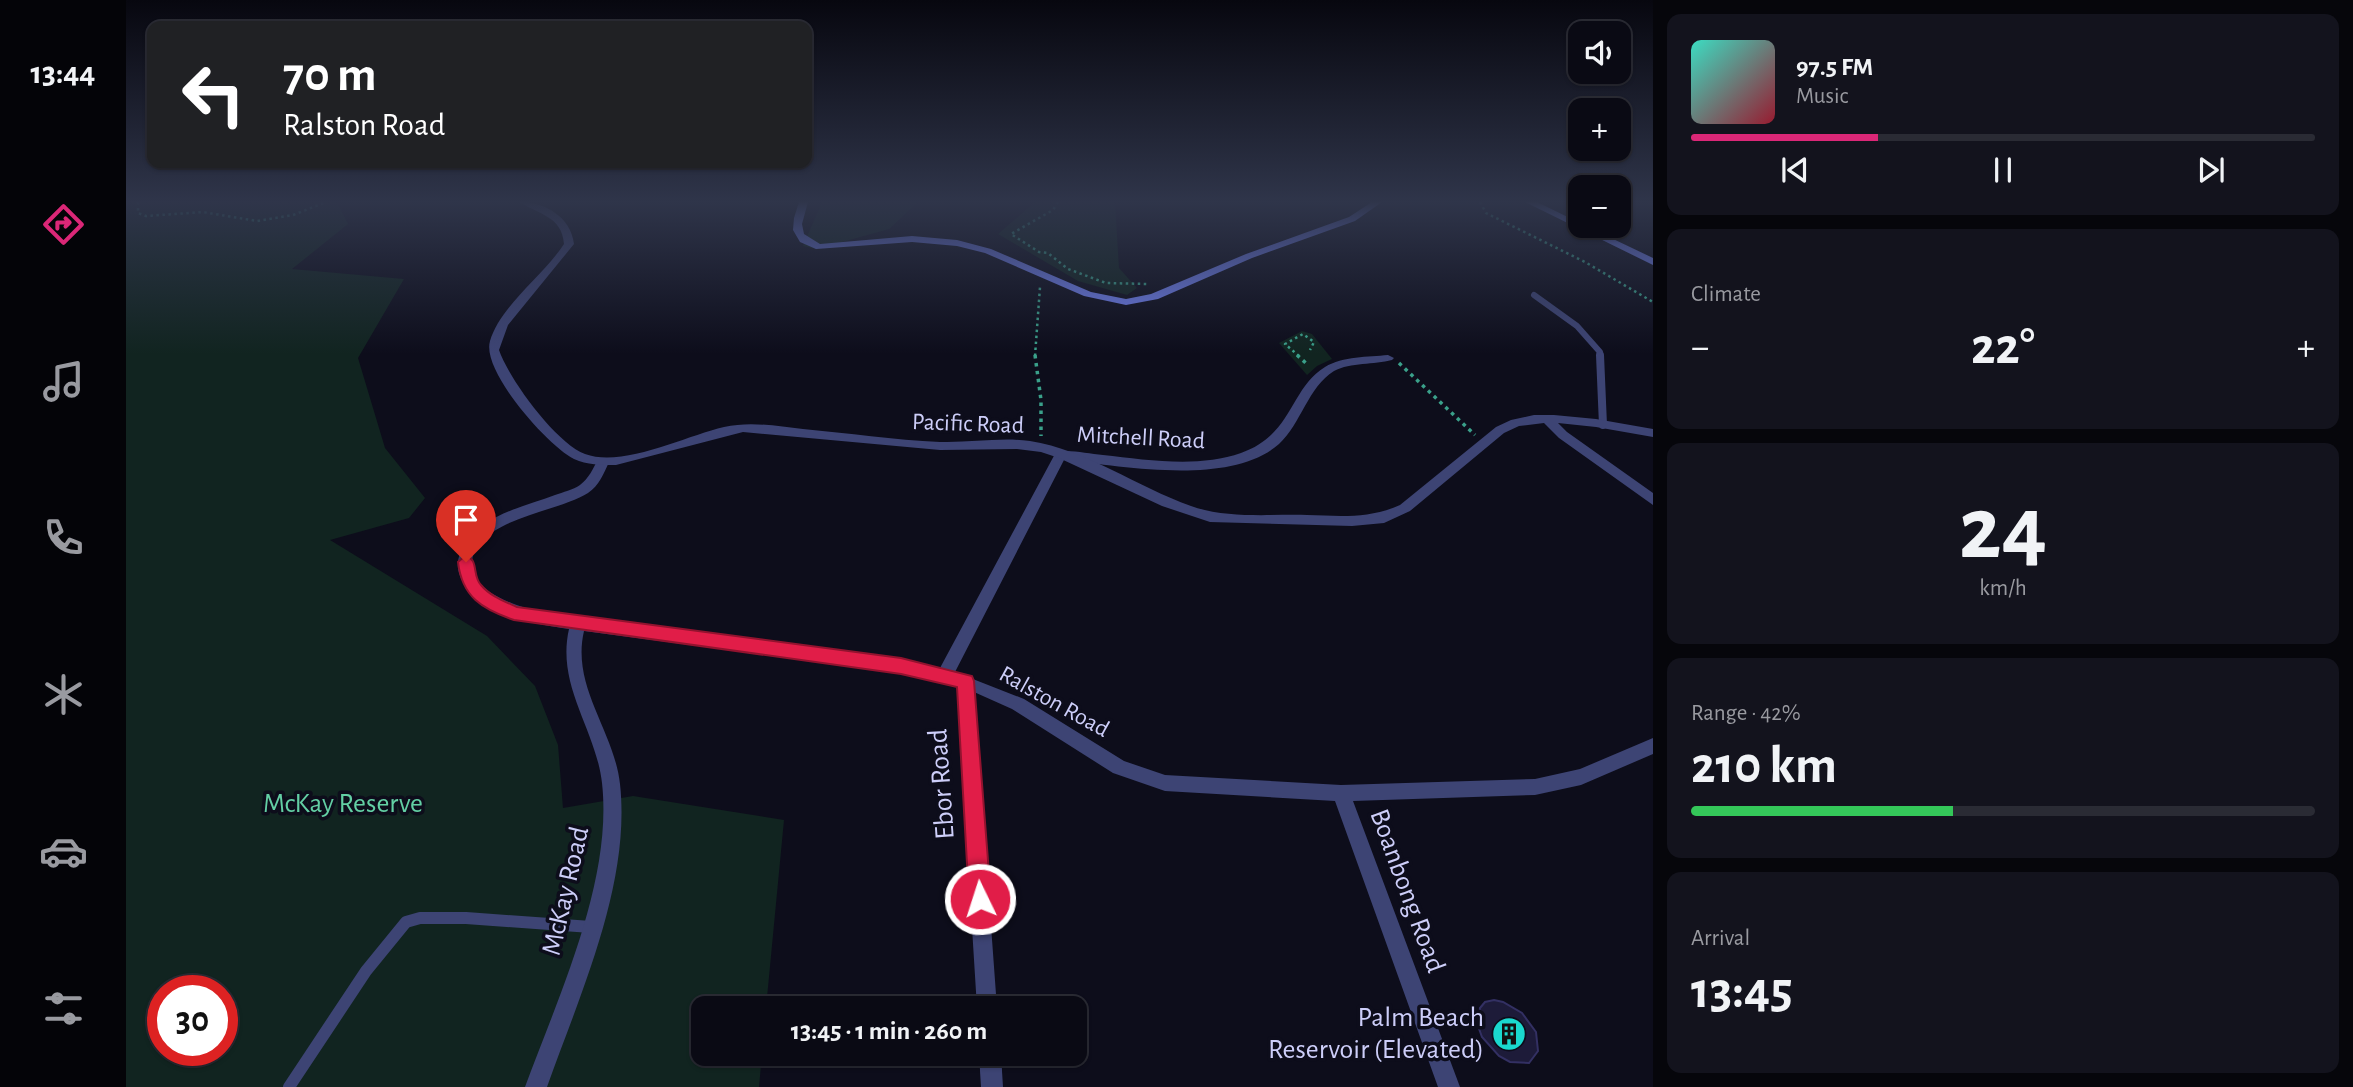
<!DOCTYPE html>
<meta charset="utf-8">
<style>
body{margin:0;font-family:"Alegreya Sans",sans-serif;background:#13131d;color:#f1f3f6;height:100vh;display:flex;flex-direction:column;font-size:26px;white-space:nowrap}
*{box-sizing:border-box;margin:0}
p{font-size:23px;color:#999aa0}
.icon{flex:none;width:38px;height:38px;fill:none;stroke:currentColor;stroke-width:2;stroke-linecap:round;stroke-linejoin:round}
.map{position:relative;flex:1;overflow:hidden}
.details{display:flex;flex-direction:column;gap:14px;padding:14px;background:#06060b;width:700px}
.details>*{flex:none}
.top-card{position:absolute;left:21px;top:21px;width:665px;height:147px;border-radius:14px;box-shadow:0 2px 5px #0004,0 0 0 2px #2a2b34;background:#202124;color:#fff;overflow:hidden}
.fabs{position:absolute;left:1442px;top:21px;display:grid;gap:14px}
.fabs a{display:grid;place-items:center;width:63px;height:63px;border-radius:14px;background:#0a0a14;box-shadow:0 2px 5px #0004,0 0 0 2px #2a2b34;font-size:35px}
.speed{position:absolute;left:21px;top:975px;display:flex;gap:14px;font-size:35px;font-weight:700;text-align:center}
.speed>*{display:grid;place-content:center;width:91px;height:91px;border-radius:50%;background:#0a0a14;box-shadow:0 2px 5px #0004,0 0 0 2px #2a2b34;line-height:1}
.speed .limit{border:10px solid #d22;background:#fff;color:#111}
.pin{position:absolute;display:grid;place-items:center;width:60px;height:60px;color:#fff;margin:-72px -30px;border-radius:50% 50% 50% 0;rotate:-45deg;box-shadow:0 0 7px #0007}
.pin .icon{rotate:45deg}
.me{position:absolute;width:77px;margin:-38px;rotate:356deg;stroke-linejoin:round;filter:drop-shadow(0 0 5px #0008)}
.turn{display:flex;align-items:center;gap:24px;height:147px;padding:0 21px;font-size:32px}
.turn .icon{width:91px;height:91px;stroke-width:2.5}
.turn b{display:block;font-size:49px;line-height:60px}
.big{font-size:52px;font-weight:700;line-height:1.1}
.details .widget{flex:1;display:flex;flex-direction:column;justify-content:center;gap:10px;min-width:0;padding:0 24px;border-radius:14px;background:#13131d}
.details .dial{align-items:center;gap:0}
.dial b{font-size:91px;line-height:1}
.song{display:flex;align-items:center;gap:21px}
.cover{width:84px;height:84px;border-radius:10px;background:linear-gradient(135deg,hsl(170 70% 55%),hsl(350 70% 35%))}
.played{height:7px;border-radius:4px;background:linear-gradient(90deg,#db2777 30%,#2a2b34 30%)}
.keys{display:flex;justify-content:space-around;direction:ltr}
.heat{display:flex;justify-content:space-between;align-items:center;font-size:38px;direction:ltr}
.charge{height:10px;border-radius:5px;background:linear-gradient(90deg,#34c759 42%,#2a2b34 0)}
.trip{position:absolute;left:565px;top:996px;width:396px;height:70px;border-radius:14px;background:#0a0a14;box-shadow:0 2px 5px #0004,0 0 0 2px #2a2b34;font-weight:700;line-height:70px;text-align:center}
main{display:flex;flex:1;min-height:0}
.menu{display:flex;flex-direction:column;width:126px;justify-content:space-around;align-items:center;background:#040408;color:#999aa0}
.menu .icon{width:49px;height:49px}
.menu .selected{color:#db2777}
.menu b{font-size:32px;color:#f1f3f6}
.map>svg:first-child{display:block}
.green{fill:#112420;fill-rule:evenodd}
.building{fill:#1d1b39;stroke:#333063;stroke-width:2}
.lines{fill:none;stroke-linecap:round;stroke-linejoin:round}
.path-far1{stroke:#3aa08a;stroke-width:2.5;stroke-dasharray:2.5 3.5;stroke-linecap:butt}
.path{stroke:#3aa08a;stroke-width:3.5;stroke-dasharray:3.5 4.5;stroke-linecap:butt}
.service-far2{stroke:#3d4474;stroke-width:6}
.service-far1{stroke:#3d4474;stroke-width:8}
.service{stroke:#3d4474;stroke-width:12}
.minor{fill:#3d4474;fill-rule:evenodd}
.tertiary{fill:#3d4474;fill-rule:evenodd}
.secondary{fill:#6f7fee;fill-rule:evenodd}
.route{fill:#e11d48;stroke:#92132f;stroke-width:2}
.labels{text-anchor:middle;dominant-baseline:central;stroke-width:7;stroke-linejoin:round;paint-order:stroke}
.street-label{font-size:24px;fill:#cdcef9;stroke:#0d0d1b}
.near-street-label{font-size:28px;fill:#cdcef9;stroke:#0d0d1b}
.near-park-label{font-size:28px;fill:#63cfa4;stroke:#0d0d1b}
.near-poi-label{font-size:28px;fill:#cdcef9;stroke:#0d0d1b;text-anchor:end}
</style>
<main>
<nav class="menu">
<b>13:44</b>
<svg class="icon selected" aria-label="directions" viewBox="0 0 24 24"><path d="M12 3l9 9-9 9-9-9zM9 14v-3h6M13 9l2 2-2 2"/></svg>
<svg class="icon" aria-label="music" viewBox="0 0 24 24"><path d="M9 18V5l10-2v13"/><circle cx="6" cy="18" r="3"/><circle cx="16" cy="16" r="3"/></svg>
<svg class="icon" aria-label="phone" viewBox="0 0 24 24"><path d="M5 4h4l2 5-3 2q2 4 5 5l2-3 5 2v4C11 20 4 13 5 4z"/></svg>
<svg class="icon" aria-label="climate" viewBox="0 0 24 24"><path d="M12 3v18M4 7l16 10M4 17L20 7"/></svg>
<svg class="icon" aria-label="car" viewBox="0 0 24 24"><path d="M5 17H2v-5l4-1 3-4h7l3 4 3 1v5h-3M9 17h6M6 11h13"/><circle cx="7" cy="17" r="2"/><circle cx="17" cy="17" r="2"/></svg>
<svg class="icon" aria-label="filters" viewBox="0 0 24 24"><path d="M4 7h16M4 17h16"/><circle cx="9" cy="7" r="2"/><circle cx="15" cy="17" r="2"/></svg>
</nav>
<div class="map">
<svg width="1527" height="1087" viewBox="0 0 1527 1087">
<rect width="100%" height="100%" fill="#0d0d1b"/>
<!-- green -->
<g class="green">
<path d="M 0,202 L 211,202 L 222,224 L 166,269 L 278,279 L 232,358 L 259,448 L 299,498 L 283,518 L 204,540 L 361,636 L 409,686 L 432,745 L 437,808 L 507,796 L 658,820 L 640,1008 L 578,1008 L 578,1054 L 636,1054 L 633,1087 L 0,1087 ZM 37,990 L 96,990 L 96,1050 L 37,1050 Z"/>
<polygon points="696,202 792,202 763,229 691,249 677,246"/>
<polygon points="909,202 989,202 993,268 1011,288 1001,295 952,281 872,234"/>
<polygon points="1176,331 1186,334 1206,359 1191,366 1181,375 1153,343"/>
</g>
<!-- building -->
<polygon class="building" points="1368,1000 1377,1002 1396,1013 1410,1032 1412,1051 1403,1063 1384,1062 1373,1056 1356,1037 1352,1026 1354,1008 1359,1002"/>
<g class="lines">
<!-- path-far1 -->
<g class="path-far1">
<polyline points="12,202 12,213 20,216 77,212 131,221 167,215 200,202"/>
<polyline points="932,202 927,210 885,234 913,252 922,253 942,269 980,283 1022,284"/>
<polyline points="1354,202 1360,213 1459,262 1527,302"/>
<polyline points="909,356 914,287"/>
<polyline points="1173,356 1159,344 1177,334 1188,342 1184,350"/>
</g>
<!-- path -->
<g class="path">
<polyline points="909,355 915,400 915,436"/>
<polyline points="1171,355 1182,365"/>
<polyline points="1273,363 1349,435"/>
</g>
<!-- service-far2 -->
<polyline class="service-far2" points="1408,295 1451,326 1474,352 1474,356"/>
<!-- service-far1 -->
<polyline class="service-far1" points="1474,355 1477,425"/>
<!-- service -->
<polyline class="service" points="163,1087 240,971 280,922 294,918 340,918 465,927"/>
<!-- minor -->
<g class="minor">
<path d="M 1262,355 L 1268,358 L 1266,360 C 1248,365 1225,362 1208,371 C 1182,387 1175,424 1153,444 C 1104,487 997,466 938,460 L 829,672 L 898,699 L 998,761 L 1039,775 L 1215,785 L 1409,779 L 1454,769 L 1527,738 L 1527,754 L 1455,785 L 1409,795 L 1227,801 L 1334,1087 L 1312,1087 L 1209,801 L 1039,791 L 987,773 L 886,709 L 848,692 L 871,1008 L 851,1008 L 831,686 L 775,673 L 458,631 C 445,687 488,730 494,784 C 505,884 454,994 421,1087 L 399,1087 C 432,997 487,881 476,783 C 470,729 430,686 443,629 C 408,624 357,616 337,582 C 330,570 330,560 337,547 C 355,515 397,507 429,495 C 437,492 447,490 454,485 C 463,478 467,469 472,459 L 482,459 L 483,462 C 478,473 473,486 462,493 C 432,513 342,519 346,568 C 349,594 395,607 416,613 L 775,659 L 814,668 L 930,452 C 944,449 962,454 977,455 C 1021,460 1073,468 1115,453 C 1167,435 1164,388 1199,367 C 1217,356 1242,357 1262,355 Z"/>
<polygon points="853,1054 875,1054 877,1087 855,1087"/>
</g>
<!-- tertiary -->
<path class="tertiary" d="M 394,202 C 419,202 445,217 448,244 L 382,325 L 373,350 C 383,379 430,443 459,454 C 497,468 559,436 598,427 C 624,421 651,426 677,429 C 722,433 768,440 814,442 C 844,443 874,437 904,441 C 961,450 1011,487 1065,506 C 1101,519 1144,514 1181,515 C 1214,516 1243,519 1274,505 L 1370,427 L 1385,420 L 1408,415 L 1428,415 L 1470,419 L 1527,429 L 1527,437 L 1470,427 L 1432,423 L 1441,432 L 1527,493 L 1527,505 L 1433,438 L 1418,423 L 1393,426 L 1378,433 L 1284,511 L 1258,523 L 1226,526 L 1084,522 L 1036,506 L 933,458 L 915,452 L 891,449 L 814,450 L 617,432 L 490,465 C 475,465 461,465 448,459 C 422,446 355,371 364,341 C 374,306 418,275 438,244 C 436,216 413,215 394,202 Z"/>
<!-- secondary -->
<g class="secondary">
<polygon points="673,202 682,202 676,224 678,234 694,244 786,236 831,240 865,249 965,292 1000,299 1025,294 1120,254 1223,217 1246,202 1256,202 1229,221 1126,258 1032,299 1000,305 958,296 859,253 831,246 786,242 690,249 674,242 667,230 668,218"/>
<polygon points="1399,202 1411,202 1454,223 1454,226 1460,226 1527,258 1527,265"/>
</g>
</g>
<!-- sky -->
<linearGradient id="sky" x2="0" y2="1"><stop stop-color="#07070f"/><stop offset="0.57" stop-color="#2f354a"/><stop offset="1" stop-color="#2f354a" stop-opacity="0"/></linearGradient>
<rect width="1527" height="354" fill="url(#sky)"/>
<!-- route -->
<path class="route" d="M 340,555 C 353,560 346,576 355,585 C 364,596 378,601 391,607 L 775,658 L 846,676 L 848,681 L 865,899 L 862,907 L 854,910 L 846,907 L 843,899 L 831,687 L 775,674 L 388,620 C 356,609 336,597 332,562 Z"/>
<!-- icons -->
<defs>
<g id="building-disc" transform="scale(1.75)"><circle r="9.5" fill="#1ad8ce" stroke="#0d0d1b"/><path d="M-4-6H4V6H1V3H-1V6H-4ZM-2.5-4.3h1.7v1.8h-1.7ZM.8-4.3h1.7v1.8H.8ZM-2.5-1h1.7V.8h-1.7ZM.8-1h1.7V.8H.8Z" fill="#111"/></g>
</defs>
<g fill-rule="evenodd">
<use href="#building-disc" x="1383" y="1034"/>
</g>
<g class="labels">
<!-- street labels -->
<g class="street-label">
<text transform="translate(842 424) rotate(2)">Pacific Road</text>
<text transform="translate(1015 438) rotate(3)">Mitchell Road</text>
<text transform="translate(928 702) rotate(29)">Ralston Road</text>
</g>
<!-- near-street labels -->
<g class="near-street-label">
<text transform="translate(816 784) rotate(-94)">Ebor Road</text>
<text transform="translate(440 891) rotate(-77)">McKay Road</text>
<text transform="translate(1281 891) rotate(70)">Boanbong Road</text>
</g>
<!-- near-park labels -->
<g class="near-park-label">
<text x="217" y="804">McKay Reserve</text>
</g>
<!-- near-poi labels -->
<g class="near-poi-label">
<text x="1358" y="1018">Palm Beach<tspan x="1358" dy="32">Reservoir (Elevated)</tspan></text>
</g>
</g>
</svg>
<div class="fabs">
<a><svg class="icon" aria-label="sound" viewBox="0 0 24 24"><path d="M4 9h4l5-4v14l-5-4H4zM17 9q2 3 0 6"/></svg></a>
<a>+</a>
<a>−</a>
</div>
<div class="speed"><div class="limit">30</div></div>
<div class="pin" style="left:340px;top:562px;background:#d93025"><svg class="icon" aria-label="arrive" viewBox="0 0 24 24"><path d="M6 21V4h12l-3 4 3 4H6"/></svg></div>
<svg class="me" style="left:854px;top:899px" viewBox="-20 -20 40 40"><circle r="17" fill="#e11d48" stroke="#fff" stroke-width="3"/><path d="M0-11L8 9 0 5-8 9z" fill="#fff"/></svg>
<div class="trip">13:45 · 1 min · 260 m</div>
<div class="top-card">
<div class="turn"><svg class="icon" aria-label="left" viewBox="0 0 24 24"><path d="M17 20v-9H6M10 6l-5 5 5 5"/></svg><div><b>70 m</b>Ralston Road</div></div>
</div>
</div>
<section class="details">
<div class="widget">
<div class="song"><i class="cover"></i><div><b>97.5 FM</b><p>Music</p></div></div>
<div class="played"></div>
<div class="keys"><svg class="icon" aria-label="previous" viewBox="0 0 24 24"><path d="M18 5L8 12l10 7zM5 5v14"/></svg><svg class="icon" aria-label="pause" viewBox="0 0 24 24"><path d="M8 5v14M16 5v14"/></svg><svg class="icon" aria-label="next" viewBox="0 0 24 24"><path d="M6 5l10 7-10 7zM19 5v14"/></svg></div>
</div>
<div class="widget"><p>Climate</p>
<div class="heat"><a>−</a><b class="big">22°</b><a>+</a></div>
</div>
<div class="widget dial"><b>24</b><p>km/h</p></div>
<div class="widget"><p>Range · 42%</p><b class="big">210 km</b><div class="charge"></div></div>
<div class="widget"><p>Arrival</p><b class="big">13:45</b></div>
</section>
</main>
